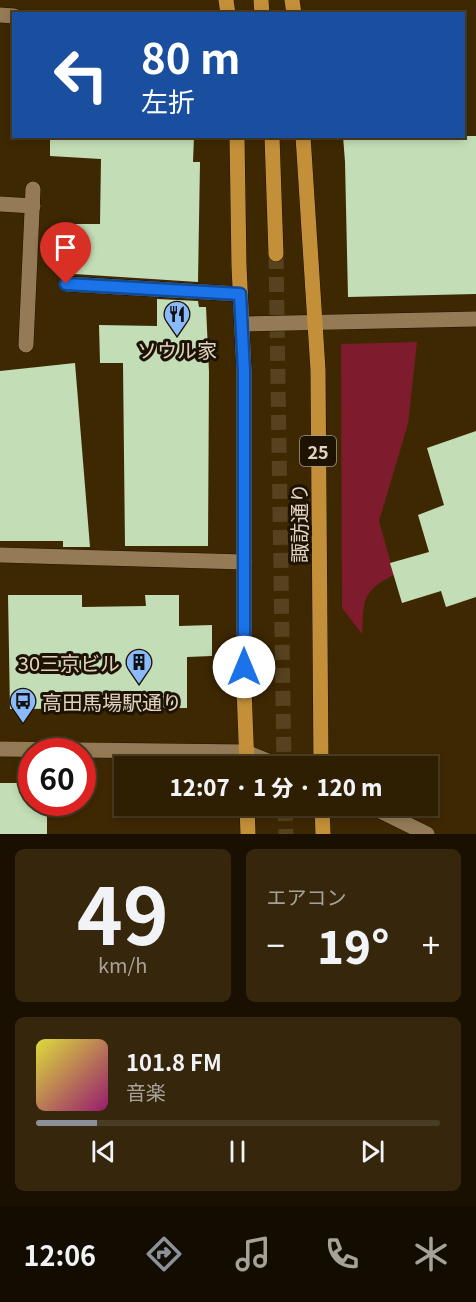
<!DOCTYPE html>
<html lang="ja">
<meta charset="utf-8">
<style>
body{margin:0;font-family:Georgia,"Noto Sans JP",serif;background:#36270c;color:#f1f3f6;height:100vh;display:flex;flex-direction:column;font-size:22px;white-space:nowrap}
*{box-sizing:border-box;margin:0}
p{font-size:20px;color:#a7a299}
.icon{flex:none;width:33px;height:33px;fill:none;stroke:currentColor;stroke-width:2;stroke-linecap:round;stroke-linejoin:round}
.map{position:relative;height:834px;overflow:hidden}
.sheet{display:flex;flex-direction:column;gap:15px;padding:15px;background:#191001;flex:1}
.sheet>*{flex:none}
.top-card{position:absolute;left:12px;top:12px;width:453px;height:126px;border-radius:0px;box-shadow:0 3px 9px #0003,0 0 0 2px #493c24;background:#1a4fa0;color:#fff;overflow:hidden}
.speed{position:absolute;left:18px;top:738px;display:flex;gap:12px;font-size:30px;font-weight:700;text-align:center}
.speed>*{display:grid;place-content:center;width:78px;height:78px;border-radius:50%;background:#2e1e02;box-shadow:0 3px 9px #0003,0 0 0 2px #493c24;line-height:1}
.speed .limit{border:9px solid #d22;background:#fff;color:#111}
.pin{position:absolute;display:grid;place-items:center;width:51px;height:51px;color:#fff;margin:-62px -26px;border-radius:50% 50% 50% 0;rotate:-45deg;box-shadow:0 0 6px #0007}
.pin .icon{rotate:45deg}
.me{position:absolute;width:66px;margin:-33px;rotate:0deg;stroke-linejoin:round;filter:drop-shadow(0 0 4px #0008)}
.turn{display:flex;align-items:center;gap:21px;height:126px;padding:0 30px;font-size:27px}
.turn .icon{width:78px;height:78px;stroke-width:2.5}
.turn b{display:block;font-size:42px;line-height:51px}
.big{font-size:45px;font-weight:800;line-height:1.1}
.sheet .widget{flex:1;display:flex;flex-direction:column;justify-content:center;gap:9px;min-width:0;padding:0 21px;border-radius:9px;background:#36270c}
.sheet .dial{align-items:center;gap:0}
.dial b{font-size:78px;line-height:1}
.song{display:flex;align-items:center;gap:18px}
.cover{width:72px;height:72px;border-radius:9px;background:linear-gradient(135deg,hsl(60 70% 55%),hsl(320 70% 35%))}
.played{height:6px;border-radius:3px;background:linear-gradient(90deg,#8c9099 15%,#493c24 15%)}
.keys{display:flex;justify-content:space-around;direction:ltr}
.heat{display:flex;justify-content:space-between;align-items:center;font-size:33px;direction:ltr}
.sheet .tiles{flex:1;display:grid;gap:15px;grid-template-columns:1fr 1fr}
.widget:last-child{grid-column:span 2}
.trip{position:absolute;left:114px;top:756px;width:324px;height:60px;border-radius:0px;background:#2e1e02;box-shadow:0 3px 9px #0003,0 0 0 2px #493c24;font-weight:800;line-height:60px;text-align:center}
.dock{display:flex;height:96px;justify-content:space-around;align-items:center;background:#120c01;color:#a7a299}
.dock .icon{width:42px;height:42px}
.dock .active{color:#8c9099}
.dock b{font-size:27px;color:#f1f3f6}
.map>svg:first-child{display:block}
.green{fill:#7e1b2d}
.building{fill:#c3deb6}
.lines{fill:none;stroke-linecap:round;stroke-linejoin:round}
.major-tunnel{stroke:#56421e;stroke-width:15;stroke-dasharray:15 8;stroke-linecap:butt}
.minor-casing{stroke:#211100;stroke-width:16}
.major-casing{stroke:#211100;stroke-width:16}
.minor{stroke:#947b56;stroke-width:15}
.major{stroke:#c39039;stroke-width:15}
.route-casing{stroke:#114b97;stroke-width:15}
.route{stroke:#1a73e8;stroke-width:10}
.labels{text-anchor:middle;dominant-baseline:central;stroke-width:6;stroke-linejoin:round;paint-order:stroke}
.shield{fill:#1d1305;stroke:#a69988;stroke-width:1.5}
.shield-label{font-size:18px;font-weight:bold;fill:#e1d3c0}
.poi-label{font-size:20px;fill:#e1d3c0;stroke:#1d1305}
.street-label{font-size:20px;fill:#e1d3c0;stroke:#1d1305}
</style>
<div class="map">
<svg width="476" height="834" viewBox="0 0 476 834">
<rect width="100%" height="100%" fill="#3e2802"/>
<!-- green -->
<path class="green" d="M 417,342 L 408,424 L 379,521 L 394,575 C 361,591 364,601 362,634 L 342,608 L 341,344 Z"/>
<!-- building -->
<g class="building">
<polygon points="50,136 194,136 193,162 200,162 198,282 59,273 64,224 100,224 101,159 50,156"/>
<polygon points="343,136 476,136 476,294 348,297 345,162"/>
<polygon points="157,299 198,301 199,307 206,307 209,372 208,546 125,546 123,363 100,363 99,325 157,326"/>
<polygon points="75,363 90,547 63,547 63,541 0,541 0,371"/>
<polygon points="476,431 476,597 446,607 441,591 402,603 390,563 429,552 418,515 444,505 427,448"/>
<polygon points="8,595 82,595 82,607 146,606 145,595 179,595 179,626 212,625 212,656 187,657 187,708 10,709"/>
<polygon points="0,783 32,783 32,802 47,802 47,834 0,834"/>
</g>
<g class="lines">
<!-- major-tunnel -->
<g class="major-tunnel">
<polyline points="276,254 284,766"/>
<polyline points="285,806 286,834"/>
</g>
<!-- minor casing -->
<g class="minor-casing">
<g id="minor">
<polyline points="0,15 14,16"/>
<polyline points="0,204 33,206"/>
<polyline points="67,284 240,294"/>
<polyline points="242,324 476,319"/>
<polyline points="26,345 33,189"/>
<polyline points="0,555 244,562"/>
<polyline points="0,749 246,752 280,766"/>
<polyline points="370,806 427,834"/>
</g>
</g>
<!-- major casing -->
<g class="major-casing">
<g id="major">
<polyline points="226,0 228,14"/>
<polyline points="261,0 262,14"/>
<polyline points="292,0 294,14"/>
<polyline points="237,136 239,266 244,371 244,688 247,766"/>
<polyline points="272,136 276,254"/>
<polyline points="303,136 318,370 321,766"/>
<polyline points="247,806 248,834"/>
<polyline points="322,806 323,834"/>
</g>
</g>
<!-- minor -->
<use href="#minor" class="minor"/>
<!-- major -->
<use href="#major" class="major"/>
</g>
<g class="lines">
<!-- route casing -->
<g class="route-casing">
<polyline id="route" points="66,284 240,294 244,371 244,667"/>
</g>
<!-- route -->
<use href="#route" class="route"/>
</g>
<!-- icons -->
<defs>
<g id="restaurant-pin" transform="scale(1.35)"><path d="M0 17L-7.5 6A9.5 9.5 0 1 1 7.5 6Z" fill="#89bafc" stroke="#1d1305"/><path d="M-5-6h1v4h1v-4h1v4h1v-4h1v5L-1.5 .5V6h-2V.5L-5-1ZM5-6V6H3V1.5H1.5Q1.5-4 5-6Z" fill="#111"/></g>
<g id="building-pin" transform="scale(1.35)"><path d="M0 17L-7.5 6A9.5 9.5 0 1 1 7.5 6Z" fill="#89bafc" stroke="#1d1305"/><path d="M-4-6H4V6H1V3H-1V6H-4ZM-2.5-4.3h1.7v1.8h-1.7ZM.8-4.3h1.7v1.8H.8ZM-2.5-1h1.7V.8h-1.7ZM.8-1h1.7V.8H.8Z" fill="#111"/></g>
<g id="bus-pin" transform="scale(1.35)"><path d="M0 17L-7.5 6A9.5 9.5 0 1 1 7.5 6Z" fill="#89bafc" stroke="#1d1305"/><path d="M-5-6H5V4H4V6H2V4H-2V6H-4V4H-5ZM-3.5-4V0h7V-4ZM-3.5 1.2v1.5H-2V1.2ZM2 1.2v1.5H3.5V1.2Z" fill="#111"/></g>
</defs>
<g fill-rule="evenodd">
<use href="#restaurant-pin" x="177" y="314"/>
<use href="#building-pin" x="139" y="662"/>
<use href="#bus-pin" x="23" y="701"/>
</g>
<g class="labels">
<!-- shield labels -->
<rect class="shield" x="300" y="436" width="36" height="30" rx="4.5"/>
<g class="shield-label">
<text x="318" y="451">25</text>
</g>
<!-- poi labels -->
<g class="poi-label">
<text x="177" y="349">ソウル家</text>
<text x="120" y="662" text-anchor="end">30三京ビル</text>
<text x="42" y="701" text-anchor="start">高田馬場駅通り</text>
</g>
<!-- street labels -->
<g class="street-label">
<text transform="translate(298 523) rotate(-90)">諏訪通り</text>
</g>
</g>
</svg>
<div class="speed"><div class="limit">60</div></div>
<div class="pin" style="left:66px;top:284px;background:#d93025"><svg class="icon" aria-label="arrive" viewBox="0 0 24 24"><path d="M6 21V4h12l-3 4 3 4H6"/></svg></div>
<svg class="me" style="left:244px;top:667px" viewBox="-20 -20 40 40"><circle r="19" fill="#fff"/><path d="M0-13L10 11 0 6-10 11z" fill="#1a73e8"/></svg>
<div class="trip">12:07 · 1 分 · 120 m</div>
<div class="top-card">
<div class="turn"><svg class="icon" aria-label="left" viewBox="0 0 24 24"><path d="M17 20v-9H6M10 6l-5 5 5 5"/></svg><div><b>80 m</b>左折</div></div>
</div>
</div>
<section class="sheet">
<div class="tiles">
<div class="widget dial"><b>49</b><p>km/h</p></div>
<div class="widget"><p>エアコン</p>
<div class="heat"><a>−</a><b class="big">19°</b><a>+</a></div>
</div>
<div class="widget">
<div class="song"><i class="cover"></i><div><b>101.8 FM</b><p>音楽</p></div></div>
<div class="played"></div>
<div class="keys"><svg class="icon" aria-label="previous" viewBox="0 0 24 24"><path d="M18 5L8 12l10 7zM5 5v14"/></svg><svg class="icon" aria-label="pause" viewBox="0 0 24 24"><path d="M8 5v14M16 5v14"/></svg><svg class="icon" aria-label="next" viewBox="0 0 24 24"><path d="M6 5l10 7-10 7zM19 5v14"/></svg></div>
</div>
</div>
</section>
<nav class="dock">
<b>12:06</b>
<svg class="icon active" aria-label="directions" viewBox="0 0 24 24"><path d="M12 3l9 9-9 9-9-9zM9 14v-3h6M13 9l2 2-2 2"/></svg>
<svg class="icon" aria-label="music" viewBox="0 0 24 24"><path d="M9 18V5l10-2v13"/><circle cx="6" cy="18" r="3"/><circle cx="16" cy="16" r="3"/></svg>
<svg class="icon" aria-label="phone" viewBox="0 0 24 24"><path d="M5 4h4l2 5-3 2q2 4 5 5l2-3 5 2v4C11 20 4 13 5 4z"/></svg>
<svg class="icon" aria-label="climate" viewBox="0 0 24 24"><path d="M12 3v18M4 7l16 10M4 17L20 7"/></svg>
</nav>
